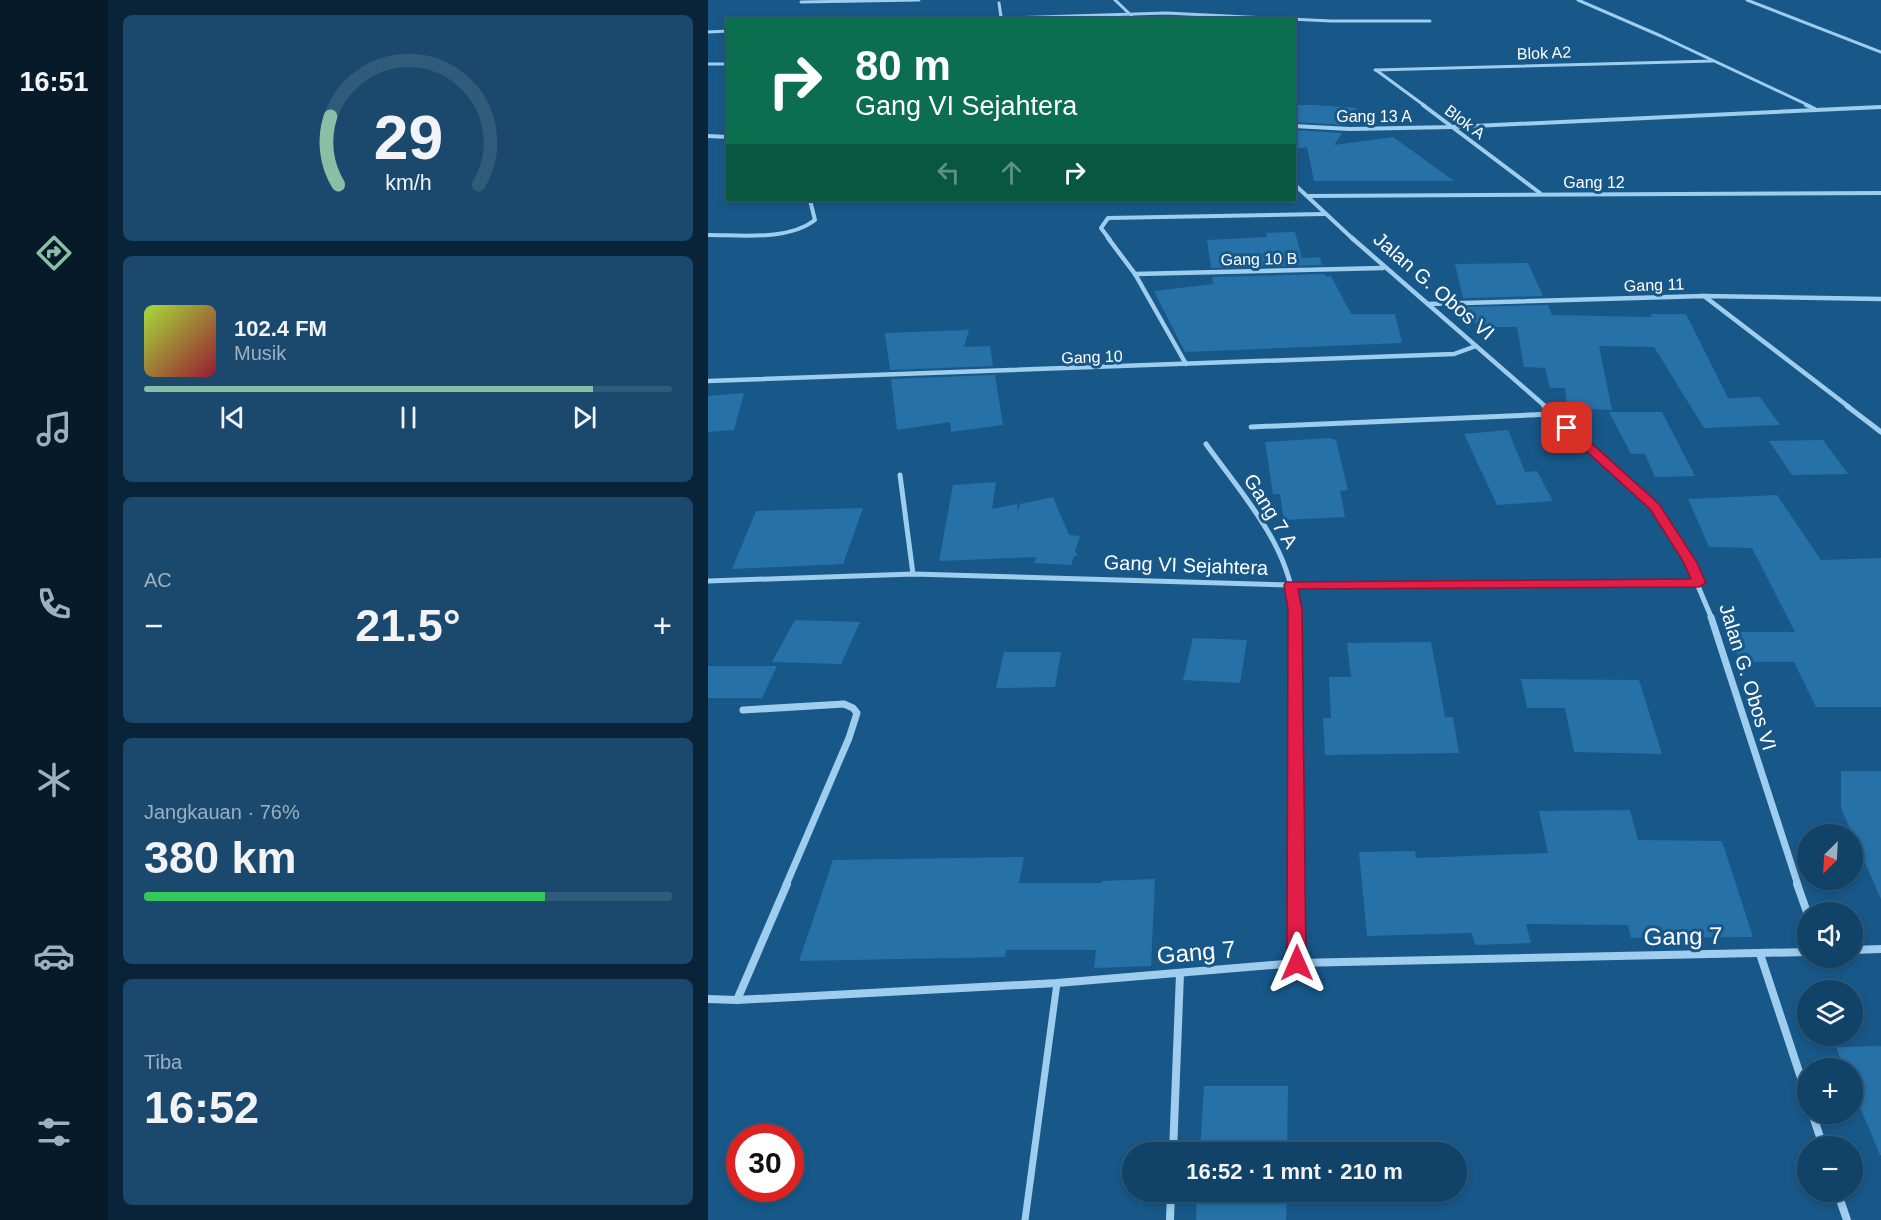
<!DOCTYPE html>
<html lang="id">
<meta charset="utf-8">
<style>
body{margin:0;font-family:Helvetica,sans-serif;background:#1a496d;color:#f1f3f6;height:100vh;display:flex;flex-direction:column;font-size:22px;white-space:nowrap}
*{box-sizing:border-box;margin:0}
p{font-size:20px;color:#9cb0c0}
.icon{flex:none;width:33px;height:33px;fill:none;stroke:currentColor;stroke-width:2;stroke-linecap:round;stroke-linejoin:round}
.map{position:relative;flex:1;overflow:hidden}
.panel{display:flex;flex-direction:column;gap:15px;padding:15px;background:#092439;width:600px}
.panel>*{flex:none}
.guide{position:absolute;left:18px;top:18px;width:570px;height:183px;border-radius:0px;box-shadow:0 3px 9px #0003,0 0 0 2px #305b7b;background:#0b6e4f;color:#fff;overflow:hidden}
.needle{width:39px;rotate:204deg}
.buttons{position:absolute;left:1089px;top:824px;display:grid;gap:12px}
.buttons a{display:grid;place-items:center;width:66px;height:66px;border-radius:50%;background:#114267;box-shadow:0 3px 9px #0003,0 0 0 2px #305b7b;font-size:30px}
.speed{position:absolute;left:18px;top:1124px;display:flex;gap:12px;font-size:30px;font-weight:700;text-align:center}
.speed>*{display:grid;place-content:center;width:78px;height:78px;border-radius:50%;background:#114267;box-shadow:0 3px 9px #0003,0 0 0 2px #305b7b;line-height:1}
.speed .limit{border:9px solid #d22;background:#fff;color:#111}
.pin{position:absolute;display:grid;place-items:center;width:51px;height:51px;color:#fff;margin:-26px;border-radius:12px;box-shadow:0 3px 9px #0006}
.me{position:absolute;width:66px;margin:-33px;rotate:0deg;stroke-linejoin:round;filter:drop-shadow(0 0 4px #0008)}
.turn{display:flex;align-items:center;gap:21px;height:126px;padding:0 30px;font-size:27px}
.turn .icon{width:78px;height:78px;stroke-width:2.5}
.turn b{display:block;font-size:42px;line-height:51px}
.lanes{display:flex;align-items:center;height:57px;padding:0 30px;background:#0003;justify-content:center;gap:30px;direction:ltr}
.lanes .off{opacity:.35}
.big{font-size:45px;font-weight:800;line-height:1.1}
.panel .card{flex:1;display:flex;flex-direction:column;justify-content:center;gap:9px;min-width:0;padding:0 21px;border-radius:9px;background:#1a496d}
.panel .dial{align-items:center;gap:0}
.dial svg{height:156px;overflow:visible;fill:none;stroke:#305b7b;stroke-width:7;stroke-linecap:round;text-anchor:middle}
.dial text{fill:#f1f3f6;stroke:none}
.song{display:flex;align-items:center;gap:18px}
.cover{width:72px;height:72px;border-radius:9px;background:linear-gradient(135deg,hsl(80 70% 55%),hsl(350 70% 35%))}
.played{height:6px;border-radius:3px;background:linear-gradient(90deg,#8abfa5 85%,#305b7b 85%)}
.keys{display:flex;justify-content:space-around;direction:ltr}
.heat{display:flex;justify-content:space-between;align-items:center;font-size:33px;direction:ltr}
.charge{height:9px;border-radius:4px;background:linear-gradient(90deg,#34c759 76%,#305b7b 0)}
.trip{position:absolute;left:414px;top:1142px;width:345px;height:60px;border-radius:30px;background:#114267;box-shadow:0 3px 9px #0003,0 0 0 2px #305b7b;font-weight:800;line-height:60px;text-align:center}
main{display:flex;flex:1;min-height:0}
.menu{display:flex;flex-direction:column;width:108px;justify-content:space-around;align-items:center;background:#071a29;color:#9cb0c0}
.menu .icon{width:42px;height:42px}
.menu .active{color:#8abfa5}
.menu b{font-size:27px;color:#f1f3f6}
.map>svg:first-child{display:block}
.building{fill:#2671a8}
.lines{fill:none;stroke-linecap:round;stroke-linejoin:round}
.service{stroke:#9fcdee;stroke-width:7}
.minor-far5{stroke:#9fcdee;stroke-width:3}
.minor-far4{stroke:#9fcdee;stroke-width:4}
.minor-far3{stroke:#9fcdee;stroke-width:4.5}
.minor-far2{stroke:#9fcdee;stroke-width:5}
.minor-far1{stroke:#9fcdee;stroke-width:7}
.minor{stroke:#9fcdee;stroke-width:8}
.route{fill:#e11d48;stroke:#92132f;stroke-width:1.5}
.labels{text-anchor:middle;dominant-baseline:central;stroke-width:6;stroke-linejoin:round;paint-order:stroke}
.far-street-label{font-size:16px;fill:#fff;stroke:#175889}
.street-label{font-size:20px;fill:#fff;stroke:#175889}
.near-street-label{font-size:24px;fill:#fff;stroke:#175889}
</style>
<main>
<nav class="menu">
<b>16:51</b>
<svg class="icon active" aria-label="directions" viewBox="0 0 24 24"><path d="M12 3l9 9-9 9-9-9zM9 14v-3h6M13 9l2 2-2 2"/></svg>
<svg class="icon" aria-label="music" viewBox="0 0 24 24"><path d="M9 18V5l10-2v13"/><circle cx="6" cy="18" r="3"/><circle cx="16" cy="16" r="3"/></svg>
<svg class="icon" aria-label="phone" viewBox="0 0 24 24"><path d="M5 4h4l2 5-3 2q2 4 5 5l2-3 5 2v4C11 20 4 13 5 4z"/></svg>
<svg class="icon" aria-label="climate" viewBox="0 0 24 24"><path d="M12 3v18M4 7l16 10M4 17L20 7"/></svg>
<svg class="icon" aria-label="car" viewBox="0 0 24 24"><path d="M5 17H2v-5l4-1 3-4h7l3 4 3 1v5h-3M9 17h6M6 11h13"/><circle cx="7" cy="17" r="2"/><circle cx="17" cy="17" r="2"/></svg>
<svg class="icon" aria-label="filters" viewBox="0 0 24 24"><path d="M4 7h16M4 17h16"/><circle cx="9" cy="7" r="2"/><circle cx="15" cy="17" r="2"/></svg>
</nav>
<section class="panel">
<div class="card dial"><svg viewBox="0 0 100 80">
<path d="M14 69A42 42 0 1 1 86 69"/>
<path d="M14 69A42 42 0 0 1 10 34" stroke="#8abfa5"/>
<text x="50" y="56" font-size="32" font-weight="700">29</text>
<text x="50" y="72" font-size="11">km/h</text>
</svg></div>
<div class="card">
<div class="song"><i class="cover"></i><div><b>102.4 FM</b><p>Musik</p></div></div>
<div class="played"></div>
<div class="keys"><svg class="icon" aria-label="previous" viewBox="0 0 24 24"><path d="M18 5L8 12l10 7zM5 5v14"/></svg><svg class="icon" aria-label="pause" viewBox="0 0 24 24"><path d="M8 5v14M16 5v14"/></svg><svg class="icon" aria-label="next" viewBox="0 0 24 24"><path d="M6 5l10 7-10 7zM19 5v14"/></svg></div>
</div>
<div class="card"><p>AC</p>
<div class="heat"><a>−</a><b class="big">21.5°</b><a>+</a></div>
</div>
<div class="card"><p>Jangkauan · 76%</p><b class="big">380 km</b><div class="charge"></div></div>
<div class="card"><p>Tiba</p><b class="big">16:52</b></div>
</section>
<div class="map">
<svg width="1173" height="1220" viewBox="0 0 1173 1220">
<rect width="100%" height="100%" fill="#175889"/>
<!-- building -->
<g class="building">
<polygon points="586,105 607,105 649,108 638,125 586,122"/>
<polygon points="586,130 634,133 626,145 685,137 746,181 606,181 599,147 586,149"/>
<polygon points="587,232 594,258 612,257 614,265 503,268 499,240 559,237 558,233"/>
<polygon points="820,263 835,296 755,298 747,264"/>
<polygon points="617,274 618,277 623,276 643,314 687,314 694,343 477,352 446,291 505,284 504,277"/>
<polygon points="840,305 844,315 944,317 942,314 978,314 1020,398 1052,397 1072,425 996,428 946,347 891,346 904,410 859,408 857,388 842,388 837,368 816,367 809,327 773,327 758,316 757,307"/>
<polygon points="261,330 256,347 282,346 285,366 182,370 177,333"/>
<polygon points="287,375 295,425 243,432 242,422 189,430 183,379"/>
<polygon points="36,393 26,430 0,432 0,396"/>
<polygon points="901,412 954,412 987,476 947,477 937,454 923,454"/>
<polygon points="800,430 817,472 829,471 845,501 789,505 756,434"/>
<polygon points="621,438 628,440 640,490 632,491 637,517 576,520 572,494 565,494 557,442"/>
<polygon points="1115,440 1140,474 1084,475 1061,441"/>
<polygon points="288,482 284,509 309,504 310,511 312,504 345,497 361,535 372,536 367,551 370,556 366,556 363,565 326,563 328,557 231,561 245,485"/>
<polygon points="1069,495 1113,560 1173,558 1173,707 1108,707 1086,662 1032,662 1020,632 1087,632 1044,548 1001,547 980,499"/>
<polygon points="155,508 135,564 24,569 48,511"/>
<polygon points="87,620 152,622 133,664 64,662"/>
<polygon points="485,638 539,640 532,683 475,680"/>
<polygon points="723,642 737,717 745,717 751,753 617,755 615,718 623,718 621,677 643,677 639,643"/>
<polygon points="296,652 353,652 347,687 288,688"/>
<polygon points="0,666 69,666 54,698 0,698"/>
<polygon points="813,679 931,680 954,754 866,752 857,708 819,708"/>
<polygon points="1133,771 1173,771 1173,899 1133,808"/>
<polygon points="922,810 930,840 1014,841 1045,937 923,938 920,925 818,924 823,943 767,945 764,933 659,936 651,852 707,851 708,858 840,853 831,811"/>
<polygon points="316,857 311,883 394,883 394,881 447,879 443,966 386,968 388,950 298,950 297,957 91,961 125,860"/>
<polygon points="1173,1046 1173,1155 1172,1155 1144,1088 1144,1068 1136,1068 1128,1047"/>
<polygon points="496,1086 580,1086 579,1152 492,1152"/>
<polygon points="489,1191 579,1191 578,1220 488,1220"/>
</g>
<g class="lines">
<!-- service -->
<polyline class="service" points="317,1220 349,983"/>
<!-- minor-far5 -->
<g class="minor-far5">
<polyline points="407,0 428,20"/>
<polyline points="870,0 953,36 1102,106"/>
<polyline points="1039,0 1173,52"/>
<polyline points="93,2 211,0"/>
<polyline points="291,3 293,17 298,18 458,13 623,21 722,21"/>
<polyline points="0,32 20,31"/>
<polyline points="0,64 20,64"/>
<polyline points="667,70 1005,61"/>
<polyline points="668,70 717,106"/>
</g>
<!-- minor-far4 -->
<g class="minor-far4">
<polyline points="715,105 832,193"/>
<polyline points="1098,105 1107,109"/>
<polyline points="586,126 642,129 745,127 1173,107"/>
<polyline points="0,136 20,137"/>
<polyline points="586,184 646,240"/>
<polyline points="600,196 1173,193"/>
<path d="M 0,235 C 33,235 80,241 107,220 L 102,200"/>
<polyline points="402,240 393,228 400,218 616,214"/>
</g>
<!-- minor-far3 -->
<g class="minor-far3">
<polyline points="400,238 427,274 478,364"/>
<polyline points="644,238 838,407"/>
<polyline points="427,274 675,268"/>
<polyline points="996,296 1141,407"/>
<polyline points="720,304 996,296 1173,299"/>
<polyline points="0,381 746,354 768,346"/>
</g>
<!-- minor-far2 -->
<g class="minor-far2">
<polyline points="836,406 946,507 979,560 1004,619"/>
<polyline points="1139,406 1173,432"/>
<polyline points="543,427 845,414"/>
<path d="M 498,444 C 535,496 587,551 587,619"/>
<polyline points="192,475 205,574"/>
<polyline points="0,581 205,574 583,585 991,583"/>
</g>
<!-- minor-far1 -->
<g class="minor-far1">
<polyline points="587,617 589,885"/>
<polyline points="1003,617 1090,885"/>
<polyline points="35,710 136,704 145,708 149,713 141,738 78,885"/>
</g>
<!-- minor -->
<g class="minor">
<polyline points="589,884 589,963"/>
<polyline points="1089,884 1100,915"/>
<polyline points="1144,950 1173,949"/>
<polyline points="1052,954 1100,1099"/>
<polyline points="0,999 29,1000 349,983 589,963 1100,952"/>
<polyline points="29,1000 79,884"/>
<polyline points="1104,1113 1115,1146"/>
<polyline points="465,1152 472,974"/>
<polyline points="1129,1191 1139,1220"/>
<polyline points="462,1220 463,1191"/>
</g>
</g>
<!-- route -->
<polygon class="route" points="859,424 863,425 951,504 988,561 998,583 991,587 590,589 594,609 598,963 595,968 589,970 582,968 579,963 580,609 576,585 578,582 983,579 975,561 942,509 855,430 854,428"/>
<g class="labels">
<!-- far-street labels -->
<g class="far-street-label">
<text transform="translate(836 53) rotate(-2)">Blok A2</text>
<text x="666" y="116">Gang 13 A</text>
<text transform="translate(757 122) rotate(37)">Blok A</text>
<text x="886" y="182">Gang 12</text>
<text transform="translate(551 259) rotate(-1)">Gang 10 B</text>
<text transform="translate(946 285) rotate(-2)">Gang 11</text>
<text transform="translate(384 357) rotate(-2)">Gang 10</text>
</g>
<!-- street labels -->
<g class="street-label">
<text transform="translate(726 286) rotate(41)">Jalan G. Obos VI</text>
<text transform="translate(563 511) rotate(58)">Gang 7 A</text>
<text transform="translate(478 565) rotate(2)">Gang VI Sejahtera</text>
<text transform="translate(1040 677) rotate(73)">Jalan G. Obos VI</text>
</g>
<!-- near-street labels -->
<g class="near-street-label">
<text transform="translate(975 936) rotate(-1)">Gang 7</text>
<text transform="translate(488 952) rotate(-5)">Gang 7</text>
</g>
</g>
</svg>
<div class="buttons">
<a><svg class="needle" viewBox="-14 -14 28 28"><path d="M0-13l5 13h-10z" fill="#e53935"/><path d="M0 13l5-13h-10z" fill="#9cb0c0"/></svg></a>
<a><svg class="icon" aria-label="sound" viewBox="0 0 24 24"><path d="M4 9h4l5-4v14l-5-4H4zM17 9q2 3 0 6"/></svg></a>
<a><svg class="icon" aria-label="layers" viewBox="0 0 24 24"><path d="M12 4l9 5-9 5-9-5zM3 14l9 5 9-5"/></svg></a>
<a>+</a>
<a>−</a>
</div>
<div class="speed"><div class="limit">30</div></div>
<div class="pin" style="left:859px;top:428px;background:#d93025"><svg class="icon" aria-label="arrive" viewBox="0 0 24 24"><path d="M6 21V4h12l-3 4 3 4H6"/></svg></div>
<svg class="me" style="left:589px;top:963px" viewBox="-20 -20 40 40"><path d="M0-17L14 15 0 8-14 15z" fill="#e11d48" stroke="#fff" stroke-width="4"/></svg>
<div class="trip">16:52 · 1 mnt · 210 m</div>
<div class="guide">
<div class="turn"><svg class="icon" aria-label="right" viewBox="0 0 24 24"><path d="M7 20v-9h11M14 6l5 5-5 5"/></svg><div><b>80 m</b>Gang VI Sejahtera</div></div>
<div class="lanes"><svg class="icon off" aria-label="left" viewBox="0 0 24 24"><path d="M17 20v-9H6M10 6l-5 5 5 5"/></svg><svg class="icon off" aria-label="ahead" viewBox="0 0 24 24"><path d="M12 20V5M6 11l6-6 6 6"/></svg><svg class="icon" aria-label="right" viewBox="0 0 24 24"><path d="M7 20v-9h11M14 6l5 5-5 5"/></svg></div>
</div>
</div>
</main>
